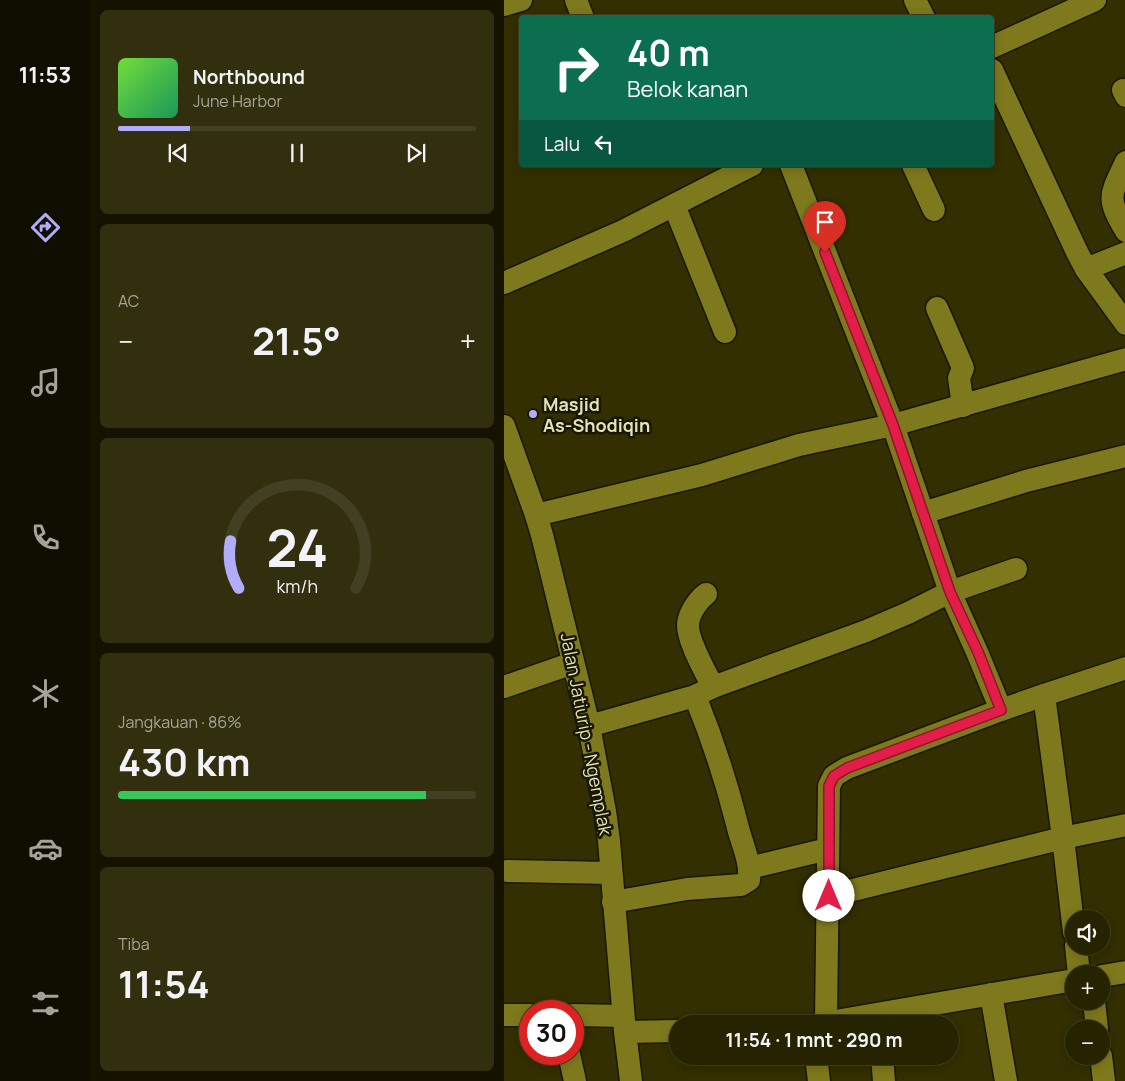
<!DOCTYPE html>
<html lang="id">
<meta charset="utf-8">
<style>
body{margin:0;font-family:Manrope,sans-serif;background:#322f0f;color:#f1f3f6;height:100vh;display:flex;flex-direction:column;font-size:19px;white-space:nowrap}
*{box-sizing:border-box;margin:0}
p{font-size:16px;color:#a4a499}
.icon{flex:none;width:28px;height:28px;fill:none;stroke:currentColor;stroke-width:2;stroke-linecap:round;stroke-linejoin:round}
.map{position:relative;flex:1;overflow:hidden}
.side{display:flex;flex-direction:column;gap:10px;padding:10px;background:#151300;width:414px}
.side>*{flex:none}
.top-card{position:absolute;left:15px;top:15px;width:475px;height:152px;border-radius:5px;box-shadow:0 2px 12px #0003,0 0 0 1px #424022;background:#0b6e4f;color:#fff;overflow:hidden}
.fabs{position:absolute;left:561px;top:910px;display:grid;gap:10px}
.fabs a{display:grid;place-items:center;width:45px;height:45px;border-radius:50%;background:#262300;box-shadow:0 2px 12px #0003,0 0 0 1px #424022;font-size:25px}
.speed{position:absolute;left:15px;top:1000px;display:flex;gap:10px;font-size:25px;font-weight:700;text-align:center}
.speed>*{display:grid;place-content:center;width:65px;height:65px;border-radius:50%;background:#262300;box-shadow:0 2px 12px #0003,0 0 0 1px #424022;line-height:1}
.speed .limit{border:8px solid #d22;background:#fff;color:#111}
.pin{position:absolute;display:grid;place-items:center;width:42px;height:42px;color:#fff;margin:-51px -21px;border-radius:50% 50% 50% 0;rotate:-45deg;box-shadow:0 0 5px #0007}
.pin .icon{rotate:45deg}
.me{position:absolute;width:55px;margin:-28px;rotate:0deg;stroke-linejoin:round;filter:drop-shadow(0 0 4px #0008)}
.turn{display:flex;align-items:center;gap:18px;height:105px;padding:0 25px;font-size:22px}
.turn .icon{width:65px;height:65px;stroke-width:2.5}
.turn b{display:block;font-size:35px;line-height:42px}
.then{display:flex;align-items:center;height:48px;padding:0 25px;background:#0003;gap:10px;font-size:19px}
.big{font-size:38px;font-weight:700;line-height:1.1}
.side .widget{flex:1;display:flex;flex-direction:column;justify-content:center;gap:8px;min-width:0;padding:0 18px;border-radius:8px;background:#322f0f}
.side .dial{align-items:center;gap:0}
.dial svg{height:130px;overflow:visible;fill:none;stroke:#424022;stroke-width:7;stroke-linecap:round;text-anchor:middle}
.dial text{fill:#f1f3f6;stroke:none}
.song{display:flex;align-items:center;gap:15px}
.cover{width:60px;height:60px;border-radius:8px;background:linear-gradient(135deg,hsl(100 70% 55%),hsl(150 70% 35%))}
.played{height:5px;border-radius:2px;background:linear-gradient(90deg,#b1adfa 20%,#424022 20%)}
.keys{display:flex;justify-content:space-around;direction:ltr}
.heat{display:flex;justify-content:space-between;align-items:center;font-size:28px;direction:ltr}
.charge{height:8px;border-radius:4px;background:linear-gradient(90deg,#34c759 86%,#424022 0)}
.trip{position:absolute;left:165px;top:1015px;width:290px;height:50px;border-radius:25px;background:#262300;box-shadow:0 2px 12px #0003,0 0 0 1px #424022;font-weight:700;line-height:50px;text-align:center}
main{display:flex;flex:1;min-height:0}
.tabs{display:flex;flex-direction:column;width:90px;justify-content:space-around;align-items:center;background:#0f0e00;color:#a4a499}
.tabs .icon{width:35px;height:35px}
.tabs .selected{color:#b1adfa}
.tabs b{font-size:22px;color:#f1f3f6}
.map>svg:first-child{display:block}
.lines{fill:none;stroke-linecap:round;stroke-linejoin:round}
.minor-casing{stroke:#191700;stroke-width:25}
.minor{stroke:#7f791d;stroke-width:22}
.route-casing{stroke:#92132f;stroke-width:12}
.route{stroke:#e11d48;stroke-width:9}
.poi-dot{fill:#b1adfa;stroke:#191700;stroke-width:2}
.labels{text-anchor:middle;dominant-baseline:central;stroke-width:5;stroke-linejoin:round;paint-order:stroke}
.poi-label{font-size:18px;font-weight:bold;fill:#e3e2b8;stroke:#191700;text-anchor:start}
.street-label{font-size:18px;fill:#e3e2b8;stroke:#191700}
</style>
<main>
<nav class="tabs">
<b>11:53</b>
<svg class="icon selected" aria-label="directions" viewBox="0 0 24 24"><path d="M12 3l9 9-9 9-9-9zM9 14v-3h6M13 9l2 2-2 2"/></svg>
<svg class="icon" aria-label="music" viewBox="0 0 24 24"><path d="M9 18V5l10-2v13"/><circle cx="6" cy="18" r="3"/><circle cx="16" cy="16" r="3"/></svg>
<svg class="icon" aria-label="phone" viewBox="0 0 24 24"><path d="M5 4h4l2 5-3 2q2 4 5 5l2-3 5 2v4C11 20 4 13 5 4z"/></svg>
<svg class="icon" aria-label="climate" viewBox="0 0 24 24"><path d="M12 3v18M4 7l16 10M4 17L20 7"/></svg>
<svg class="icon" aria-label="car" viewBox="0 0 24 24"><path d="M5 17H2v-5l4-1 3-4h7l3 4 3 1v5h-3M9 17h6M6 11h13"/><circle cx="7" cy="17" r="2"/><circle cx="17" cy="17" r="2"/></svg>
<svg class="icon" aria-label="filters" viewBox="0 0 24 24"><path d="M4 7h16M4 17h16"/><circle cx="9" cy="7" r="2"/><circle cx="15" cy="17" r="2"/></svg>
</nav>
<section class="side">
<div class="widget">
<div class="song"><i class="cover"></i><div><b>Northbound</b><p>June Harbor</p></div></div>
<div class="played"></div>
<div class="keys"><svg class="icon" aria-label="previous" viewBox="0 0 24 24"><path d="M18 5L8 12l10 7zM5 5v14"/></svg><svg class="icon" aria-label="pause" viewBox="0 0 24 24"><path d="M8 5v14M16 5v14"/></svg><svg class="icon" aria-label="next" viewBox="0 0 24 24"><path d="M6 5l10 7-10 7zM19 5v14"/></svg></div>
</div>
<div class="widget"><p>AC</p>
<div class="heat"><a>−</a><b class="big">21.5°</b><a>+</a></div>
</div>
<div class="widget dial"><svg viewBox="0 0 100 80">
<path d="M14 69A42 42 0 1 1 86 69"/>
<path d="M14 69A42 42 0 0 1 9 40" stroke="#b1adfa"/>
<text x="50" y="56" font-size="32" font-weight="700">24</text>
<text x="50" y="72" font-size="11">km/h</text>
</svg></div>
<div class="widget"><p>Jangkauan · 86%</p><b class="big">430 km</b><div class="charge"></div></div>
<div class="widget"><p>Tiba</p><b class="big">11:54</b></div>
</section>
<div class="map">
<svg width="622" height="1081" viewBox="0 0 622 1081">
<rect width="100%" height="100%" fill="#332f00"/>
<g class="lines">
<!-- minor casing -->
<g class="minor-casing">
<g id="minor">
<polyline points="72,0 79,18"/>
<polyline points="411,0 420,18"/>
<polyline points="0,5 17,0"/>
<polyline points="488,47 591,0"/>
<polyline points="488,70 573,252 582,269 622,324"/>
<polyline points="619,90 622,96"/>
<path d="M 622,162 C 606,196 602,197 622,231"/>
<polyline points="287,165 389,425 446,592 473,652 497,710 343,768 330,776 325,786 322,1022"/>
<polyline points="409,165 430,210"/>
<polyline points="170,205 221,332"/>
<polyline points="582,269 622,253"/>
<polyline points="0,283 119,231 248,165"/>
<polyline points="433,308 459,368 455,378 459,406"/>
<polyline points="0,426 32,515 38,535 85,726 101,811 105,841 121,1032 127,1081"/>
<polyline points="419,513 522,481 622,456"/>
<polyline points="32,515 198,475 295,445 389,425 622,359"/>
<path d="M 202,594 C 194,600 185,613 184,624 C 183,640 202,673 209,687"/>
<polyline points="0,687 69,663"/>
<polyline points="540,695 622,668"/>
<polyline points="497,710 540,695 559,838 570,932"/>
<polyline points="85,726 191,696 209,687 362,631 404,613 446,592 512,569"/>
<polyline points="245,868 324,849"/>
<polyline points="3,871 107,873"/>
<polyline points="325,896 559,838 622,825"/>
<path d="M 109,902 L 183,889 L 237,885 L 245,880 C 247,861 237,842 233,824 C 222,780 208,738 191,696"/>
<polyline points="572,946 575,974"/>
<polyline points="598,976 622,972"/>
<polyline points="487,994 502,1081"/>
<polyline points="590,1001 593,1029"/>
<polyline points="0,1015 26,1015"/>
<polyline points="69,1015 119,1016"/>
<polyline points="314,1024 570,980"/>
<polyline points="121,1032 174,1031"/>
<polyline points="65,1054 71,1081"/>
<polyline points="312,1056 315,1081"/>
<polyline points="378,1056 380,1081"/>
<polyline points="597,1056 600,1081"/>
</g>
</g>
<!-- minor -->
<use href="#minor" class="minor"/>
</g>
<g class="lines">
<!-- route casing -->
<g class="route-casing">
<polyline id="route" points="321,252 389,425 446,592 474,652 497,710 343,768 330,776 325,786 325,896"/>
</g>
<!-- route -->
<use href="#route" class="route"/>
</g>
<!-- markers -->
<circle class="poi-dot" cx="29" cy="414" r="5"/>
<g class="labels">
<!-- poi labels -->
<g class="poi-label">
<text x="39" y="404">Masjid<tspan x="39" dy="21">As-Shodiqin</tspan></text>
</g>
<!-- street labels -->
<g class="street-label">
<text transform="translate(83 734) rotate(79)">Jalan Jatiurip - Ngemplak</text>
</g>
</g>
</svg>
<div class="fabs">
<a><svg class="icon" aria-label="sound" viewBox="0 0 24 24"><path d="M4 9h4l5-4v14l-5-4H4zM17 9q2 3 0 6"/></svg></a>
<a>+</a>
<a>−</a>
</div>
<div class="speed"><div class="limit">30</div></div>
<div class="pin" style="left:321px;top:252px;background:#d93025"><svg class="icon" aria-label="arrive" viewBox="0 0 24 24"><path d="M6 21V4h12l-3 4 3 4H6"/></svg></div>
<svg class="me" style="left:325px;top:896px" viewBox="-20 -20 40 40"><circle r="19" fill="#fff"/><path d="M0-13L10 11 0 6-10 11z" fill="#e11d48"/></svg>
<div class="trip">11:54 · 1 mnt · 290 m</div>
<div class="top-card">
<div class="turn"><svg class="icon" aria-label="right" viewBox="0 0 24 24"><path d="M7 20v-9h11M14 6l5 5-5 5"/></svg><div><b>40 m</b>Belok kanan</div></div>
<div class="then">Lalu<svg class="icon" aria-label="left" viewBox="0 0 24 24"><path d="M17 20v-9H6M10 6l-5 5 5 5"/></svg></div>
</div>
</div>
</main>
